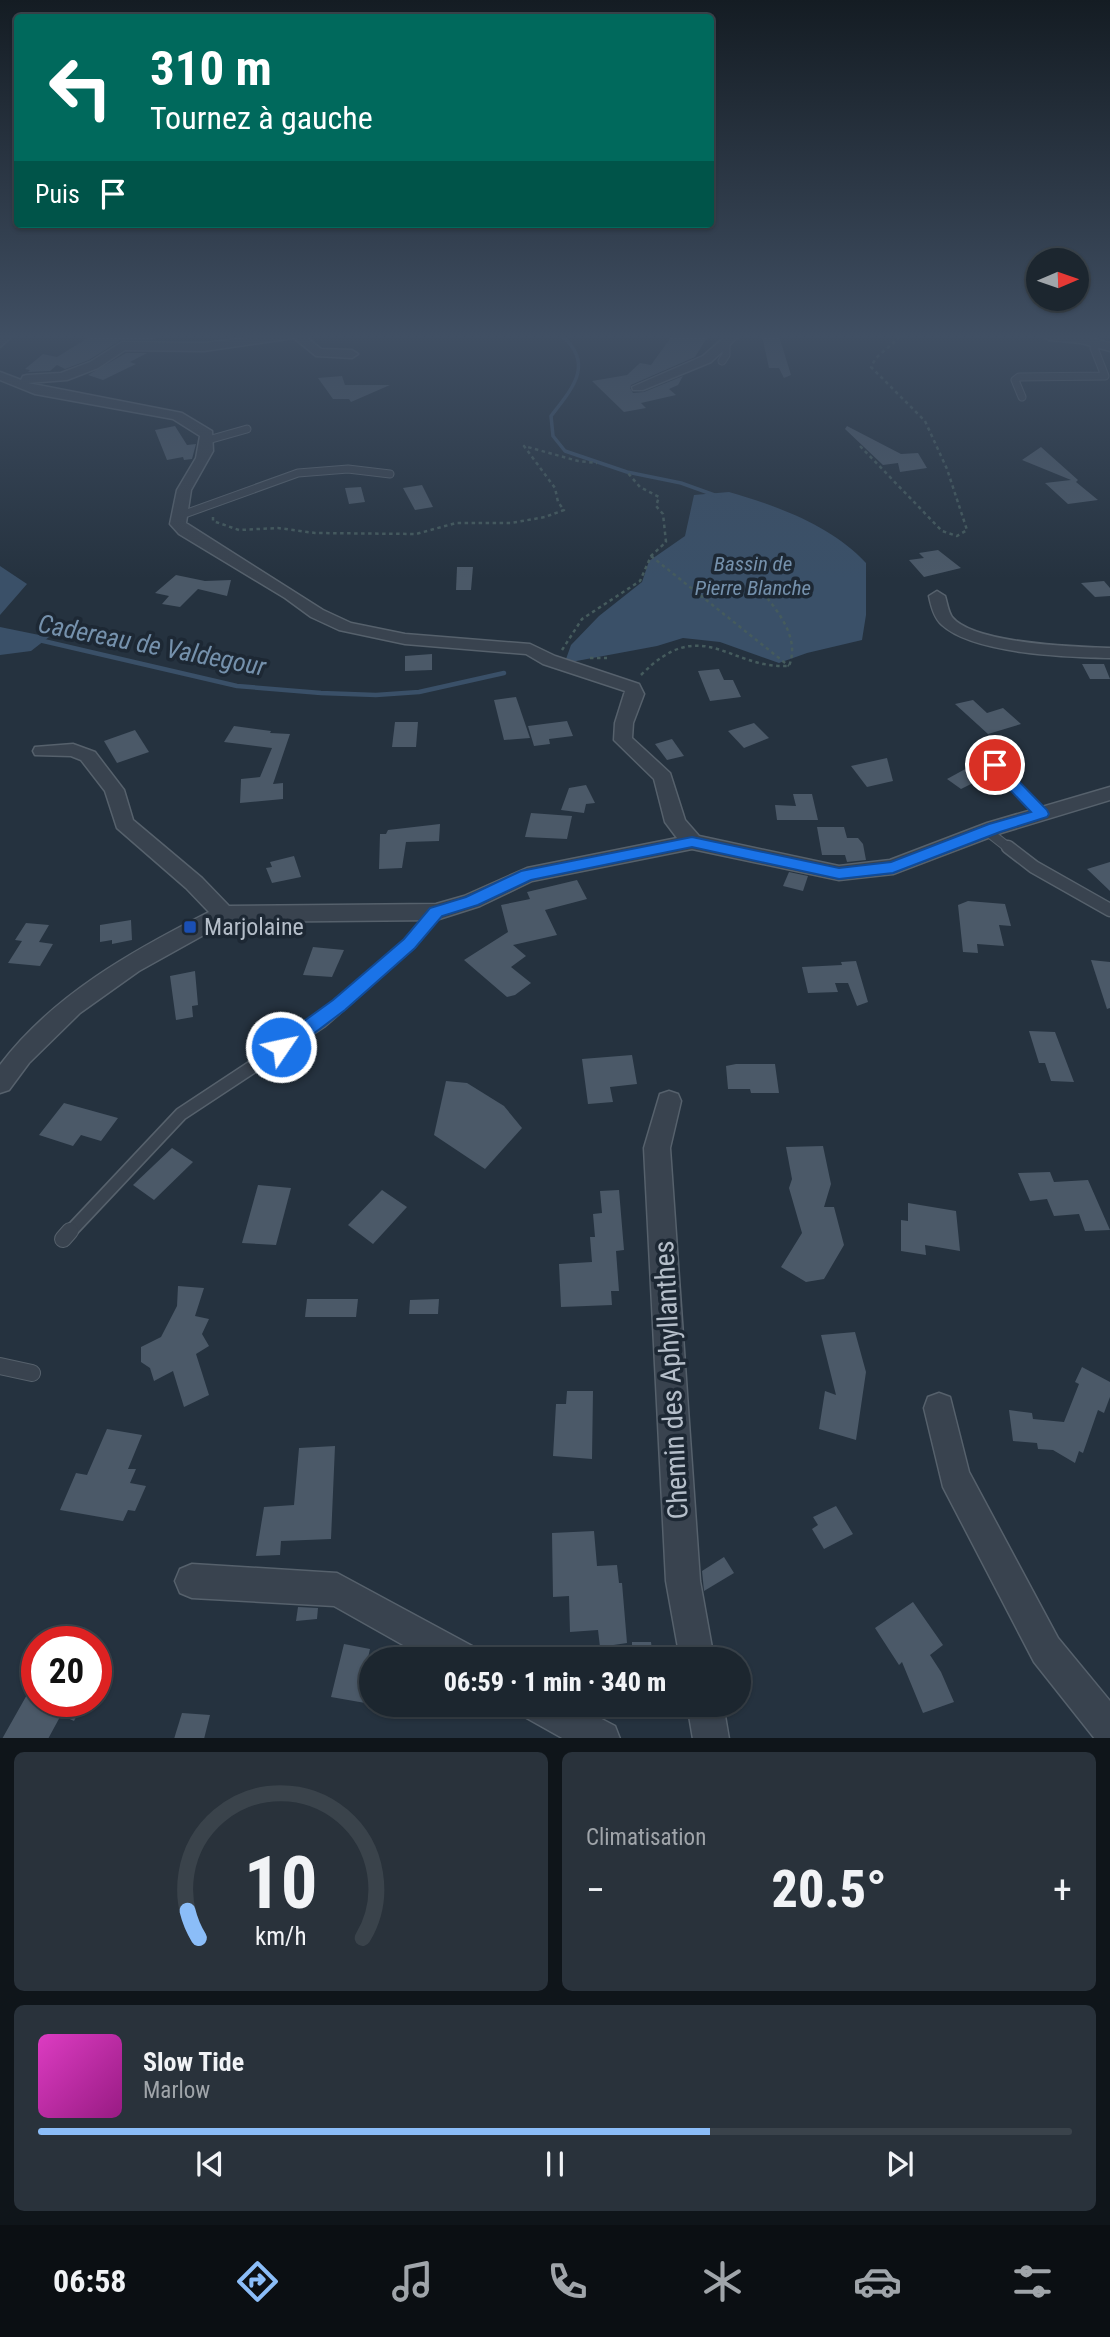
<!DOCTYPE html>
<html lang="fr">
<meta charset="utf-8">
<style>
body{margin:0;font-family:"Roboto Condensed",sans-serif;background:#29323b;color:#f1f3f6;height:100vh;display:flex;flex-direction:column;font-size:26px;white-space:nowrap}
*{box-sizing:border-box;margin:0}
p{font-size:23px;color:#a0a5aa}
.icon{flex:none;width:38px;height:38px;fill:none;stroke:currentColor;stroke-width:2;stroke-linecap:round;stroke-linejoin:round}
.map{position:relative;height:1738px;overflow:hidden}
.drawer{display:flex;flex-direction:column;gap:14px;padding:14px;background:#0f151a;flex:1}
.drawer>*{flex:none}
.hud{position:absolute;left:14px;top:14px;width:700px;height:214px;border-radius:7px;box-shadow:0 2px 5px #0004,0 0 0 2px #3a434b;background:#00695c;color:#fff;overflow:hidden}
.needle{width:46px;rotate:88deg}
.tools{position:absolute;left:1026px;top:248px;display:grid;gap:14px}
.tools a{display:grid;place-items:center;width:63px;height:63px;border-radius:50%;background:#1c262f;box-shadow:0 2px 5px #0004,0 0 0 2px #3a434b;font-size:35px}
.speed{position:absolute;left:21px;top:1626px;display:flex;gap:14px;font-size:35px;font-weight:700;text-align:center}
.speed>*{display:grid;place-content:center;width:91px;height:91px;border-radius:50%;background:#1c262f;box-shadow:0 2px 5px #0004,0 0 0 2px #3a434b;line-height:1}
.speed .limit{border:10px solid #d22;background:#fff;color:#111}
.pin{position:absolute;display:grid;place-items:center;width:60px;height:60px;color:#fff;margin:-30px;border:4px solid #fff;border-radius:50%;box-shadow:0 2px 7px #0007}
.me{position:absolute;width:77px;margin:-38px;rotate:56deg;stroke-linejoin:round;filter:drop-shadow(0 0 5px #0008)}
.turn{display:flex;align-items:center;gap:24px;height:147px;padding:0 21px;font-size:32px}
.turn .icon{width:91px;height:91px;stroke-width:2.5}
.turn b{display:block;font-size:49px;line-height:60px}
.then{display:flex;align-items:center;height:66px;padding:0 21px;background:#0003;gap:14px;font-size:26px}
.big{font-size:52px;font-weight:800;line-height:1.1}
.drawer .card{flex:1;display:flex;flex-direction:column;justify-content:center;gap:10px;min-width:0;padding:0 24px;border-radius:10px;background:#29323b}
.drawer .dial{align-items:center;gap:0}
.dial svg{height:182px;overflow:visible;fill:none;stroke:#3a434b;stroke-width:7;stroke-linecap:round;text-anchor:middle}
.dial text{fill:#f1f3f6;stroke:none}
.song{display:flex;align-items:center;gap:21px}
.cover{width:84px;height:84px;border-radius:10px;background:linear-gradient(135deg,hsl(310 70% 55%),hsl(310 70% 35%))}
.played{height:7px;border-radius:4px;background:linear-gradient(90deg,#8bbdf8 65%,#3a434b 65%)}
.keys{display:flex;justify-content:space-around;direction:ltr}
.heat{display:flex;justify-content:space-between;align-items:center;font-size:38px;direction:ltr}
.drawer .tiles{flex:1;display:grid;gap:14px;grid-template-columns:1fr 1fr}
.card:last-child{grid-column:span 2}
.trip{position:absolute;left:359px;top:1647px;width:392px;height:70px;border-radius:35px;background:#1c262f;box-shadow:0 2px 5px #0004,0 0 0 2px #3a434b;font-weight:800;line-height:70px;text-align:center}
.menu{display:flex;height:112px;justify-content:space-around;align-items:center;background:#0b0f13;color:#a0a5aa}
.menu .icon{width:49px;height:49px}
.menu .on{color:#8bbdf8}
.menu b{font-size:32px;color:#f1f3f6}
.map>svg:first-child{display:block}
.water{fill:#3a5068}
.lines{fill:none;stroke-linecap:round;stroke-linejoin:round}
.stream-far1{stroke:#3a5068;stroke-width:3.5}
.stream{stroke:#3a5068;stroke-width:4.5}
.building{fill:#4b5968}
.service-far3-casing{stroke:#56616c;stroke-width:9}
.service-far2-casing{stroke:#56616c;stroke-width:11}
.service-far1-casing{stroke:#56616c;stroke-width:15}
.service-casing{stroke:#56616c;stroke-width:18}
.minor-casing{stroke:#56616c;stroke-width:3}
.path{stroke:#455b5d;stroke-width:2.5;stroke-dasharray:3.5 3.5;stroke-linecap:butt}
.service-far3{stroke:#39434f;stroke-width:7}
.service-far2{stroke:#39434f;stroke-width:9}
.service-far1{stroke:#39434f;stroke-width:12}
.service{stroke:#39434f;stroke-width:16}
.minor{fill:#39434f;fill-rule:evenodd}
.route{fill:#1a73e8;stroke:#114b97;stroke-width:2}
.transit-dot{fill:#1a4fb4;stroke:#1d2834;stroke-width:2.5}
.labels{text-anchor:middle;dominant-baseline:central;stroke-width:7;stroke-linejoin:round;paint-order:stroke}
.far-water-label{font-size:21px;font-style:italic;fill:#7591ac;stroke:#1d2834}
.poi-label{font-size:24px;fill:#b5bec9;stroke:#1d2834;text-anchor:start}
.water-label{font-size:26px;font-style:italic;fill:#7591ac;stroke:#1d2834}
.near-street-label{font-size:28px;fill:#b5bec9;stroke:#1d2834}
</style>
<div class="map">
<svg width="1110" height="1739" viewBox="0 0 1110 1739">
<rect width="100%" height="100%" fill="#25323f"/>
<!-- water -->
<g class="water">
<path d="M 729,492 C 777,506 831,525 866,563 L 866,615 L 862,640 L 807,653 L 779,663 L 720,642 L 683,638 L 657,646 L 571,662 L 566,659 L 571,645 L 599,616 L 642,582 L 649,561 L 685,536 L 694,495 Z"/>
<polygon points="0,566 27,584 0,615"/>
<polygon points="0,627 49,637 31,651 0,655"/>
</g>
<g class="lines">
<!-- stream-far1 -->
<path class="stream-far1" d="M 562,336 C 595,364 572,389 551,416 L 553,436 L 565,451 L 627,472 L 681,483 L 720,497"/>
<!-- stream -->
<polyline class="stream" points="39,640 237,686 321,693 376,695 419,692 504,673"/>
</g>
<!-- building -->
<g class="building">
<polygon points="91,336 160,336 152,340 121,340 89,360 65,369 57,365 50,371 28,372 30,370 25,369 43,354 57,357"/>
<polygon points="672,336 708,336 695,357 631,385 630,388 633,393 644,392 683,376 678,385 669,389 676,395 641,403 646,408 624,412 592,381 627,375 640,363 651,365"/>
<polygon points="762,336 779,336 791,375 784,378 779,368 769,368"/>
<polygon points="126,353 147,353 130,362 136,364 103,380 88,375"/>
<polygon points="342,376 345,385 390,385 351,402 349,399 333,399 318,378"/>
<polygon points="175,426 187,445 196,444 192,459 184,460 183,457 167,460 155,430"/>
<polygon points="847,426 901,454 918,453 927,468 900,472 898,463 883,465 845,429"/>
<polygon points="1041,447 1078,480 1076,482 1098,500 1068,504 1045,483 1071,480 1022,460"/>
<polygon points="422,485 433,507 415,510 403,488"/>
<polygon points="361,487 365,502 349,504 345,488"/>
<polygon points="938,550 961,568 924,577 909,560 924,558 919,553"/>
<polygon points="457,567 473,567 471,590 456,590"/>
<polygon points="176,575 205,581 231,580 227,596 198,589 180,607 162,604 169,596 155,593"/>
<polygon points="1104,581 1110,588 1110,596 1095,597 1081,583"/>
<polygon points="432,654 432,670 405,671 405,656"/>
<polygon points="1082,664 1104,664 1110,679 1090,679"/>
<polygon points="719,669 724,680 733,680 741,697 710,701 698,671"/>
<polygon points="516,697 530,738 504,740 494,700"/>
<polygon points="973,700 987,713 1003,708 1021,724 988,734 955,704"/>
<polygon points="567,721 573,736 549,739 550,744 534,746 528,726"/>
<polygon points="395,722 418,722 416,747 392,747"/>
<polygon points="754,723 769,738 744,748 728,731"/>
<polygon points="234,726 271,731 270,733 290,734 273,784 283,783 283,799 240,803 241,779 260,777 272,748 224,742"/>
<polygon points="135,730 149,752 117,763 104,741"/>
<polygon points="672,739 684,756 667,760 655,744"/>
<polygon points="887,758 893,781 867,787 851,766"/>
<polygon points="969,767 985,777 961,789 947,779"/>
<polygon points="586,785 595,803 586,804 584,813 561,810 569,788"/>
<polygon points="793,794 812,794 818,820 777,820 775,805 796,806"/>
<polygon points="531,813 572,816 567,839 525,837"/>
<polygon points="440,824 439,841 406,842 402,868 379,869 380,834 386,834 388,830"/>
<polygon points="817,827 844,827 847,838 858,838 863,844 866,860 847,862 845,855 822,855"/>
<polygon points="294,856 301,877 272,883 266,868 272,867 270,862"/>
<polygon points="1110,862 1110,891 1087,869"/>
<polygon points="789,872 808,876 803,891 783,886"/>
<polygon points="577,880 587,899 545,910 557,935 513,945 526,956 511,967 531,983 515,995 507,997 464,960 508,932 501,905 530,899 527,892"/>
<polygon points="968,901 1005,904 1011,926 999,925 1004,946 977,944 978,953 963,952 958,905"/>
<polygon points="131,920 132,940 112,944 112,940 100,942 100,925"/>
<polygon points="26,923 49,925 39,942 53,944 40,966 8,963 22,941 15,940"/>
<polygon points="313,947 344,950 332,977 303,975"/>
<polygon points="1091,960 1110,962 1110,1008 1107,1009"/>
<polygon points="856,961 868,1002 857,1006 848,983 835,983 838,992 808,993 802,967 842,965 841,962"/>
<polygon points="195,971 198,1005 192,1006 193,1017 176,1020 170,976"/>
<polygon points="1029,1031 1055,1032 1074,1082 1051,1081 1045,1063 1039,1063"/>
<polygon points="632,1055 637,1084 610,1087 613,1102 588,1104 582,1059"/>
<polygon points="736,1064 775,1064 779,1093 751,1093 750,1089 728,1089 726,1066"/>
<polygon points="446,1081 467,1083 504,1106 522,1128 485,1169 434,1135"/>
<polygon points="64,1103 118,1118 101,1141 81,1135 73,1146 39,1135"/>
<polygon points="823,1146 831,1184 824,1207 834,1207 844,1245 824,1279 806,1282 781,1267 802,1233 789,1188 792,1179 786,1147"/>
<polygon points="172,1148 193,1162 154,1200 133,1185"/>
<polygon points="1050,1172 1054,1182 1088,1180 1110,1230 1085,1231 1079,1214 1054,1216 1047,1199 1030,1201 1018,1173"/>
<polygon points="258,1185 291,1188 276,1245 242,1243"/>
<polygon points="382,1190 407,1207 373,1244 348,1225"/>
<polygon points="619,1190 624,1250 616,1251 619,1291 611,1291 612,1305 561,1307 559,1264 592,1262 590,1237 595,1237 593,1214 602,1213 600,1191"/>
<polygon points="908,1203 956,1211 960,1251 925,1245 926,1255 901,1251 901,1220 908,1221"/>
<polygon points="178,1286 204,1288 195,1316 209,1319 202,1334 209,1346 196,1354 209,1395 184,1407 173,1371 154,1381 150,1368 141,1362 141,1347 161,1337 177,1306"/>
<polygon points="307,1299 358,1299 356,1317 305,1317"/>
<polygon points="439,1299 438,1314 409,1314 410,1300"/>
<polygon points="855,1332 866,1372 856,1440 819,1429 825,1391 836,1395 821,1335"/>
<polygon points="1082,1367 1110,1382 1110,1397 1104,1413 1098,1410 1083,1453 1079,1451 1075,1463 1053,1450 1038,1449 1037,1443 1013,1441 1009,1410 1032,1413 1033,1419 1064,1422 1079,1384 1075,1382"/>
<polygon points="567,1391 593,1391 592,1459 553,1456 556,1404 566,1404"/>
<polygon points="107,1429 142,1435 128,1469 136,1469 130,1483 146,1486 135,1511 128,1510 123,1521 60,1510 76,1473 87,1475"/>
<polygon points="335,1446 331,1539 281,1541 280,1555 256,1556 264,1507 294,1505 299,1448"/>
<polygon points="836,1506 853,1534 824,1549 812,1529 818,1525 813,1517"/>
<polygon points="594,1531 597,1566 617,1565 619,1583 622,1583 627,1643 600,1647 598,1630 570,1632 569,1596 553,1597 552,1533"/>
<polygon points="724,1557 734,1573 704,1591 702,1571"/>
<polygon points="913,1602 943,1645 930,1655 941,1672 954,1702 923,1713 902,1662 899,1665 875,1628"/>
<polygon points="298,1607 318,1608 317,1619 296,1621"/>
<polygon points="632,1642 651,1642 653,1659 632,1659"/>
<polygon points="344,1644 370,1649 367,1662 371,1662 371,1704 331,1697"/>
<polygon points="37,1677 37,1701 84,1701 74,1721 61,1715 48,1739 2,1739"/>
<polygon points="182,1713 210,1715 204,1739 174,1739"/>
</g>
<g class="lines">
<!-- service-far3 casing -->
<g class="service-far3-casing">
<g id="service-far3">
<polyline points="722,361 726,355 726,344"/>
<polyline points="1022,397 1015,380 1019,377 1105,376 1094,348 1098,343"/>
<polyline points="208,440 247,429"/>
<polyline points="179,516 298,473 348,469 390,474"/>
</g>
</g>
<!-- service-far2 casing -->
<g class="service-far2-casing">
<g id="service-far2">
<polyline points="979,749 1041,814"/>
<polyline points="987,831 1010,849"/>
</g>
</g>
<!-- service-far1 casing -->
<g class="service-far1-casing">
<g id="service-far1">
<polyline points="1008,847 1034,867 1110,910"/>
<polyline points="69,1233 181,1114 322,1021 410,943 436,912"/>
</g>
</g>
<!-- service casing -->
<g class="service-casing">
<g id="service">
<polyline points="63,1239 70,1231"/>
<polyline points="0,1366 32,1373"/>
</g>
</g>
<!-- minor casing -->
<g class="minor-casing">
<g id="minor">
<polygon points="0,336 12,336 0,347"/>
<path d="M 265,336 L 305,336 L 321,349 L 352,350 L 358,354 L 352,358 L 316,356 L 294,338 L 204,351 L 125,350 L 98,368 L 67,380 L 28,383 L 182,413 L 212,431 L 213,451 L 191,490 L 186,523 L 323,610 L 351,623 L 405,634 L 530,644 L 555,656 L 639,684 L 644,694 L 633,723 L 632,738 L 670,773 L 685,820 L 699,836 L 839,866 L 890,860 L 987,823 L 1110,787 L 1110,800 L 1001,833 L 893,874 L 839,880 L 692,849 L 532,881 L 480,906 L 436,920 L 227,922 L 139,971 L 80,1013 L 29,1063 L 9,1090 L 0,1093 L 0,1065 C 53,995 132,951 209,912 L 186,888 L 117,828 L 105,791 L 81,760 L 71,756 L 35,755 L 33,751 L 35,747 L 73,744 L 95,752 L 124,790 L 133,820 L 202,878 L 229,906 L 436,904 L 464,896 L 527,868 L 677,838 L 665,822 L 654,779 L 614,740 L 615,723 L 625,691 L 543,664 L 526,654 L 405,644 L 339,630 L 311,617 L 285,598 L 179,534 L 170,524 L 177,490 L 196,458 L 200,436 L 173,419 L 35,394 L 0,380 L 0,372 L 21,380 L 23,376 L 27,375 L 61,373 L 90,362 L 122,342 L 204,343 Z"/>
<polygon points="726,336 739,336 711,362 643,390 633,390 632,387 703,356"/>
<polygon points="1043,336 1082,336 1110,343 1110,351 1081,343 1049,340"/>
<path d="M 937,591 L 945,596 C 947,602 948,611 952,617 C 974,644 1076,647 1110,648 L 1110,658 C 1067,657 974,654 942,625 C 934,618 931,606 929,596 Z"/>
<polygon points="669,1091 678,1094 681,1101 670,1148 700,1581 714,1659 680,1659 666,1581 644,1148 660,1094"/>
<polygon points="939,1393 950,1397 969,1472 1058,1638 1110,1701 1110,1739 1095,1739 1034,1662 943,1487 924,1408 928,1397"/>
<polygon points="192,1564 337,1573 474,1647 479,1659 428,1659 334,1606 192,1598 180,1593 175,1581 180,1569"/>
<polygon points="518,1704 573,1704 615,1726 620,1739 564,1739 523,1716"/>
<polygon points="687,1704 723,1704 729,1739 693,1739"/>
</g>
</g>
<!-- path -->
<g class="path">
<polyline points="860,446 942,531 957,536 967,530 947,469 925,421 871,367 876,358 901,336"/>
<polyline points="213,517 213,521 239,530 278,528 315,533 416,534 456,523 511,523 545,517 564,510 558,502 555,488 524,446 578,461 597,463"/>
<polyline points="651,556 789,666"/>
<polyline points="562,650 582,619 640,581 651,556 666,542 663,514 656,506 659,497 640,487 627,472"/>
<polyline points="590,658 607,658"/>
<path d="M 641,675 C 702,613 728,669 789,666 C 802,634 771,603 752,580"/>
</g>
<!-- service-far3 -->
<use href="#service-far3" class="service-far3"/>
<!-- service-far2 -->
<use href="#service-far2" class="service-far2"/>
<!-- service-far1 -->
<use href="#service-far1" class="service-far1"/>
<!-- service -->
<use href="#service" class="service"/>
<!-- minor -->
<use href="#minor" class="minor"/>
</g>
<!-- sky -->
<linearGradient id="sky" x2="0" y2="1"><stop stop-color="#141c23"/><stop offset="0.58" stop-color="#404f63"/><stop offset="1" stop-color="#404f63" stop-opacity="0"/></linearGradient>
<rect width="1110" height="579" fill="url(#sky)"/>
<!-- route -->
<polygon class="route" points="995,761 1000,762 1047,810 1049,814 1047,817 1000,832 893,873 839,879 692,847 531,880 478,905 442,916 415,948 345,1010 288,1053 281,1055 275,1053 272,1047 275,1042 333,1000 404,939 430,908 466,897 521,871 692,837 839,868 891,862 989,824 1031,812 990,769 988,765 990,762"/>
<!-- markers -->
<rect class="transit-dot" x="183" y="920" width="14" height="14" rx="3.5"/>
<g class="labels">
<!-- far-water labels -->
<g class="far-water-label">
<text x="753" y="564">Bassin de<tspan x="753" dy="24">Pierre Blanche</tspan></text>
</g>
<!-- poi labels -->
<g class="poi-label">
<text x="204" y="927">Marjolaine</text>
</g>
<!-- water labels -->
<g class="water-label">
<text transform="translate(152 645) rotate(11)">Cadereau de Valdegour</text>
</g>
<!-- near-street labels -->
<g class="near-street-label">
<text transform="translate(671 1380) rotate(-93)">Chemin des Aphyllanthes</text>
</g>
</g>
</svg>
<div class="tools">
<a><svg class="needle" viewBox="-14 -14 28 28"><path d="M0-13l5 13h-10z" fill="#e53935"/><path d="M0 13l5-13h-10z" fill="#a0a5aa"/></svg></a>
</div>
<div class="speed"><div class="limit">20</div></div>
<div class="pin" style="left:995px;top:765px;background:#d93025"><svg class="icon" aria-label="arrive" viewBox="0 0 24 24"><path d="M6 21V4h12l-3 4 3 4H6"/></svg></div>
<svg class="me" style="left:281px;top:1047px" viewBox="-20 -20 40 40"><circle r="17" fill="#1a73e8" stroke="#fff" stroke-width="3"/><path d="M0-11L8 9 0 5-8 9z" fill="#fff"/></svg>
<div class="trip">06:59 · 1 min · 340 m</div>
<div class="hud">
<div class="turn"><svg class="icon" aria-label="left" viewBox="0 0 24 24"><path d="M17 20v-9H6M10 6l-5 5 5 5"/></svg><div><b>310 m</b>Tournez à gauche</div></div>
<div class="then">Puis<svg class="icon" aria-label="arrive" viewBox="0 0 24 24"><path d="M6 21V4h12l-3 4 3 4H6"/></svg></div>
</div>
</div>
<section class="drawer">
<div class="tiles">
<div class="card dial"><svg viewBox="0 0 100 80">
<path d="M14 69A42 42 0 1 1 86 69"/>
<path d="M14 69A42 42 0 0 1 9 57" stroke="#8bbdf8"/>
<text x="50" y="56" font-size="32" font-weight="700">10</text>
<text x="50" y="72" font-size="11">km/h</text>
</svg></div>
<div class="card"><p>Climatisation</p>
<div class="heat"><a>−</a><b class="big">20.5°</b><a>+</a></div>
</div>
<div class="card">
<div class="song"><i class="cover"></i><div><b>Slow Tide</b><p>Marlow</p></div></div>
<div class="played"></div>
<div class="keys"><svg class="icon" aria-label="previous" viewBox="0 0 24 24"><path d="M18 5L8 12l10 7zM5 5v14"/></svg><svg class="icon" aria-label="pause" viewBox="0 0 24 24"><path d="M8 5v14M16 5v14"/></svg><svg class="icon" aria-label="next" viewBox="0 0 24 24"><path d="M6 5l10 7-10 7zM19 5v14"/></svg></div>
</div>
</div>
</section>
<nav class="menu">
<b>06:58</b>
<svg class="icon on" aria-label="directions" viewBox="0 0 24 24"><path d="M12 3l9 9-9 9-9-9zM9 14v-3h6M13 9l2 2-2 2"/></svg>
<svg class="icon" aria-label="music" viewBox="0 0 24 24"><path d="M9 18V5l10-2v13"/><circle cx="6" cy="18" r="3"/><circle cx="16" cy="16" r="3"/></svg>
<svg class="icon" aria-label="phone" viewBox="0 0 24 24"><path d="M5 4h4l2 5-3 2q2 4 5 5l2-3 5 2v4C11 20 4 13 5 4z"/></svg>
<svg class="icon" aria-label="climate" viewBox="0 0 24 24"><path d="M12 3v18M4 7l16 10M4 17L20 7"/></svg>
<svg class="icon" aria-label="car" viewBox="0 0 24 24"><path d="M5 17H2v-5l4-1 3-4h7l3 4 3 1v5h-3M9 17h6M6 11h13"/><circle cx="7" cy="17" r="2"/><circle cx="17" cy="17" r="2"/></svg>
<svg class="icon" aria-label="filters" viewBox="0 0 24 24"><path d="M4 7h16M4 17h16"/><circle cx="9" cy="7" r="2"/><circle cx="15" cy="17" r="2"/></svg>
</nav>
